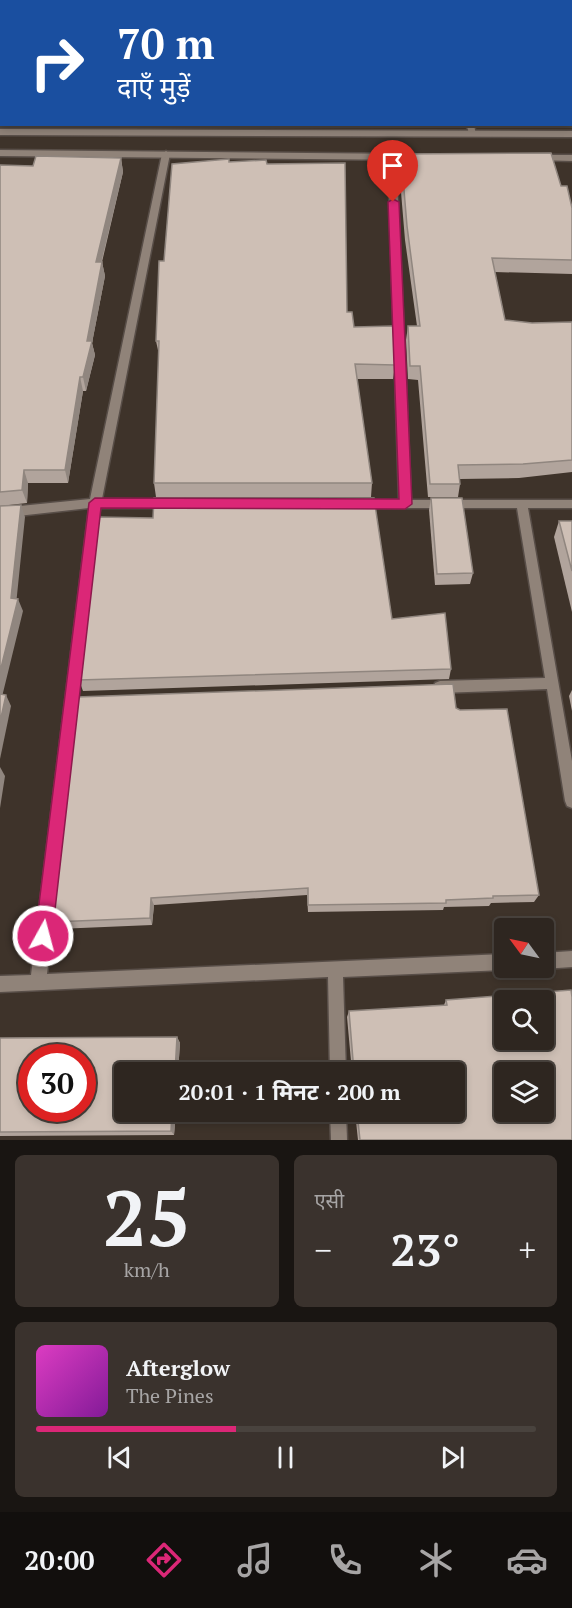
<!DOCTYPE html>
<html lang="hi">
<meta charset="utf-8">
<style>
body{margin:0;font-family:"PT Serif","Noto Sans Devanagari",serif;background:#3a322d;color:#f1f3f6;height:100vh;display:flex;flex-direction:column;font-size:22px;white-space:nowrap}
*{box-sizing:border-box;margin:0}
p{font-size:20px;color:#a7a5a5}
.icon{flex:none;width:33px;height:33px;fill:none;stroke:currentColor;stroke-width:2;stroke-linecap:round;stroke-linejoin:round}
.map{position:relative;height:1140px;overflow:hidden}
.details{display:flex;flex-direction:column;gap:15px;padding:15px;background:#191512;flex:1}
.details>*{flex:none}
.hud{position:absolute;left:0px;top:0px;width:573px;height:126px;box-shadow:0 3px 9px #0003,0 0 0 2px #49433e;background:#1a4fa0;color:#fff;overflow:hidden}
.needle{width:39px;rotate:303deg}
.controls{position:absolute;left:494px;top:918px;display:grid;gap:12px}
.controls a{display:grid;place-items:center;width:60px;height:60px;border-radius:6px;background:#2e2620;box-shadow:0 3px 9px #0003,0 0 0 2px #49433e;font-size:30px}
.speed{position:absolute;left:18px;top:1044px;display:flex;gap:12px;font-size:30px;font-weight:700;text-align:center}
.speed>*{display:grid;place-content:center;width:78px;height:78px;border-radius:50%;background:#2e2620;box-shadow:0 3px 9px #0003,0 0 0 2px #49433e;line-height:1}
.speed .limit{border:9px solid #d22;background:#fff;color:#111}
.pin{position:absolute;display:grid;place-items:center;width:51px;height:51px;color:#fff;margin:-62px -26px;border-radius:50% 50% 50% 0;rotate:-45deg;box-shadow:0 0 6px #0007}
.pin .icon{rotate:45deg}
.me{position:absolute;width:66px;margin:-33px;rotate:7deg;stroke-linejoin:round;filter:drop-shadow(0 0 4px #0008)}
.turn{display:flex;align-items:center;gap:21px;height:126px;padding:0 18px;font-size:27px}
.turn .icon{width:78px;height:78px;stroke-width:2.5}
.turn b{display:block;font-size:42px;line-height:51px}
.big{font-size:45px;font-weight:700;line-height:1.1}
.details .widget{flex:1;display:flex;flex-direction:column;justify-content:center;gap:9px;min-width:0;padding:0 21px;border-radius:9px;background:#3a322d}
.details .dial{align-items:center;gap:0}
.dial b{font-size:78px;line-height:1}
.song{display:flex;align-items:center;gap:18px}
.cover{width:72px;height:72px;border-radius:9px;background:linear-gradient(135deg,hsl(310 70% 55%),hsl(290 70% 35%))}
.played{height:6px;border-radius:3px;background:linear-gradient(90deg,#db2777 40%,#49433e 40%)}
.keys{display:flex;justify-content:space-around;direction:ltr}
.heat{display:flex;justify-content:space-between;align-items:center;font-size:33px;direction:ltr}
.details .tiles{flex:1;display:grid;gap:15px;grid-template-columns:1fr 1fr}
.widget:last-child{grid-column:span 2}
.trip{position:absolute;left:114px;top:1062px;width:351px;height:60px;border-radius:6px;background:#2e2620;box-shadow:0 3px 9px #0003,0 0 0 2px #49433e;font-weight:700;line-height:60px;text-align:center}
.tab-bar{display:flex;height:96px;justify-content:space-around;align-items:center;background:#120f0d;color:#a7a5a5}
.tab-bar .icon{width:42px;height:42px}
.tab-bar .selected{color:#db2777}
.tab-bar b{font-size:27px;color:#f1f3f6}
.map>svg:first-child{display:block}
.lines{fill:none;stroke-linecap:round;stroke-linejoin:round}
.minor-casing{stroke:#584e48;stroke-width:3}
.tertiary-casing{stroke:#584e48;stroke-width:3}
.minor{fill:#908379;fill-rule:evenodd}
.tertiary{fill:#908379;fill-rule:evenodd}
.wall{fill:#b1a49c}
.shaded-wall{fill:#90867f}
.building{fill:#cebfb5;stroke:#90867f;stroke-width:1.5;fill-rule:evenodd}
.route{fill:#db2777;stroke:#8e194d;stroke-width:1.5}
</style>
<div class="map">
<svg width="572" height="1140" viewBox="0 0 572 1140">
<rect width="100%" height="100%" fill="#3e332a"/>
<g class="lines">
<!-- minor casing -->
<g class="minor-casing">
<g id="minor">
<rect x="0" y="68" width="2" height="4"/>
<polygon points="466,124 474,124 476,136 470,136"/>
<polygon points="166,151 170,154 102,499 169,500 175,504 169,508 100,508 47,974 504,954 504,968 509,968 504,970 343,977 346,1072 330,1072 328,977 0,992 0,976 31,975 89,508 0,518 0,508 90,499 162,154"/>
<polygon points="392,153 396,156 411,500 572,500 572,508 528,508 572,761 572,808 567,806 565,801 547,689 440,693 435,691 434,687 435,683 440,681 545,678 517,508 361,508 355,504 361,500 399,500 388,156"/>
<polygon points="572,951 572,967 543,969 540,968 543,968 543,953"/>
<polygon points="330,1112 346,1112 347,1140 331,1140"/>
</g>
</g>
<!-- tertiary casing -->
<g class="tertiary-casing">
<g id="tertiary">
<polygon points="0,129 572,131 572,137 0,135"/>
<polygon points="0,150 415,154 419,157 415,160 0,156"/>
<polygon points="537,155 572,155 572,161 534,160 534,156"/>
</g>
</g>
<!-- minor -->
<use href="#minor" class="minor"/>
<!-- tertiary -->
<use href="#tertiary" class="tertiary"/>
</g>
<!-- wall -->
<g class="wall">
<polygon points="0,0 2,2 2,46 0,46"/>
<polygon points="550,0 572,0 572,57 572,2 551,2"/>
<polygon points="401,154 561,186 572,208 572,274 495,272 505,320 532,323 572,322 572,472 519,478 460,479 460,484 458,497 428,497 418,380 408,379 406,340 408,326 417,326 405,240 399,168"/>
<polygon points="121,158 123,172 102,262 105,276 92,343 95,355 86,391 83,391 68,483 28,483 27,503 0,506 0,165 33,166"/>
<polygon points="229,162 347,312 354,327 395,365 393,379 357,379 372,483 371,497 156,497 154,483 159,355 156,341 164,261"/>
<polygon points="431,498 473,573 470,584 435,585 429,510"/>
<polygon points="559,521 572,521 572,612 554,537"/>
<polygon points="392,619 451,669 449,679 83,691 79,680"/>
<polygon points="572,690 572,711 569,696"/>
<polygon points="456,708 539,895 534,902 491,903 489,906 444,907 443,910 308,912 307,895 154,905 152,925 57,929 52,922"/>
<polygon points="446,1000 572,1140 358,1140 355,1112 454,1112 454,1072 352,1072 347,1017 349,1011 444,1005"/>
<polygon points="177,1037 180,1043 178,1072 124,1072 124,1112 176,1112 174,1135 0,1136 0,1038"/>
</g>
<!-- shaded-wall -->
<g class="shaded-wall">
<polygon points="121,158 123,172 98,276 96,262"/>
<polygon points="102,262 105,276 92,343 95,355 86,391 83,377 87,341"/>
<polygon points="80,377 83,391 68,483 65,470"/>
<polygon points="24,470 28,483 27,503 22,490"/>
<polygon points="21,505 25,517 16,605 18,599 23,611 0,705 0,672 11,598"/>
<polygon points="6,695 11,706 0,759 0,722"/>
<polygon points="0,767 5,776 0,808"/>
<polygon points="151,898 154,905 152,925 150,918"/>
<polygon points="177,1037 180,1043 178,1072 175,1072"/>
<polygon points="172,1112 176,1112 174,1135 171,1131"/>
</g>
<!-- building -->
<g class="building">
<polygon points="0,0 210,0 210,2 2,2 2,31 0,31"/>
<polygon points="356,0 509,0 509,2 357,2"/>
<polygon points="560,0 572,0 572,31 572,2 560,2"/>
<polygon points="551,153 561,186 567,186 572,208 572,260 492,258 505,320 532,323 572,322 572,460 523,464 458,465 460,484 430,484 420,366 410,366 408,326 420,326 407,226 401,154"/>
<polygon points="36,156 121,158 96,262 102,262 87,341 92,341 83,377 80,377 65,470 24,470 22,490 0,492 0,165 33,166"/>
<polygon points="229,159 229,162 266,160 267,164 345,163 347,312 352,312 354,327 393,326 395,365 355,364 372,483 154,483 159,341 156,341 159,261 164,261 172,164"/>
<polygon points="154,498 374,498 392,619 445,613 451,669 79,680 98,517 153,518"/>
<polygon points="431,498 462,498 473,573 437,574"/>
<polygon points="21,505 11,598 18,599 0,672 0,506"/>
<polygon points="559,521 572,521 572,571"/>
<polygon points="453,684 456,708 460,710 507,709 539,895 493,896 493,898 446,900 446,903 308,905 308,888 151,898 150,918 52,922 77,697"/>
<polygon points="0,694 6,695 0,722"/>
<path d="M 571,990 L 572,997 L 572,1140 L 360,1140 L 357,1112 L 454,1112 L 454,1072 L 354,1072 L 349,1011 L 447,1005 L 446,1000 ZM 504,1000 L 543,1000 L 543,1040 L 504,1040 ZM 504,1072 L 543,1072 L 543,1112 L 504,1112 Z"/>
<path d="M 177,1037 L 175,1072 L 124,1072 L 124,1112 L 172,1112 L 171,1131 L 0,1132 L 0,1038 ZM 32,1058 L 82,1058 L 82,1108 L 32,1108 Z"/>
</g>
<!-- route -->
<polygon class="route" points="393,199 399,202 412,504 405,509 101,508 52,936 49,942 43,944 37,942 35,936 89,503 95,498 399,499 388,202"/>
</svg>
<div class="controls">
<a><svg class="needle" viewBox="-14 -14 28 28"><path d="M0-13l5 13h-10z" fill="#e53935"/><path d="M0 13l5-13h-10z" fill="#a7a5a5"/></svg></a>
<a><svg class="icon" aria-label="search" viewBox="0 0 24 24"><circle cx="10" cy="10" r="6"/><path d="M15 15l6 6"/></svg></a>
<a><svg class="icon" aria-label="layers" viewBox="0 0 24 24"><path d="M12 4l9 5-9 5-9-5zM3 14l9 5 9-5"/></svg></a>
</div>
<div class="speed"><div class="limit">30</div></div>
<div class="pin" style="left:393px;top:202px;background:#d93025"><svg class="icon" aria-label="arrive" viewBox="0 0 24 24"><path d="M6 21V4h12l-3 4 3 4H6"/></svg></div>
<svg class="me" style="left:43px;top:936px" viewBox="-20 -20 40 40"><circle r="17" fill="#db2777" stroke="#fff" stroke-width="3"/><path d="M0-11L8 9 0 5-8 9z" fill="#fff"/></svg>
<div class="trip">20:01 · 1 मिनट · 200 m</div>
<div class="hud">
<div class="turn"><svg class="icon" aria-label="right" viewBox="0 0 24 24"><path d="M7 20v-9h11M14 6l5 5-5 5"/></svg><div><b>70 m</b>दाएँ मुड़ें</div></div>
</div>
</div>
<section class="details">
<div class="tiles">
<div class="widget dial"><b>25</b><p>km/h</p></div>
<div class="widget"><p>एसी</p>
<div class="heat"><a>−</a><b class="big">23°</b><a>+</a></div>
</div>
<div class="widget">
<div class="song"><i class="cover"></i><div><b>Afterglow</b><p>The Pines</p></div></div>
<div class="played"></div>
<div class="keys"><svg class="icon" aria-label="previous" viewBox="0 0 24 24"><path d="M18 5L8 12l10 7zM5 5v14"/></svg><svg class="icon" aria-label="pause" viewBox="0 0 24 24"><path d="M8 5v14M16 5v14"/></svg><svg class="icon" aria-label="next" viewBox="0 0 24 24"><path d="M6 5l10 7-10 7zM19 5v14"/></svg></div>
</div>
</div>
</section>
<nav class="tab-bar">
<b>20:00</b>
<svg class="icon selected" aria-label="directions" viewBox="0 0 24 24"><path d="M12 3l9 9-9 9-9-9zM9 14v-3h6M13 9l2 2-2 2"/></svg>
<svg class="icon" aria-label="music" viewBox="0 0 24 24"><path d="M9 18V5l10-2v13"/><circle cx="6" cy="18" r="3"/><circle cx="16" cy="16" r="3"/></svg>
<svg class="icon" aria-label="phone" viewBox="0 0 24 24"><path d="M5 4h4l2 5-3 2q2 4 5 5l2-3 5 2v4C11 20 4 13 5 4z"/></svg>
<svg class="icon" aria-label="climate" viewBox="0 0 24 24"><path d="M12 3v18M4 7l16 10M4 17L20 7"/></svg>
<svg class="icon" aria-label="car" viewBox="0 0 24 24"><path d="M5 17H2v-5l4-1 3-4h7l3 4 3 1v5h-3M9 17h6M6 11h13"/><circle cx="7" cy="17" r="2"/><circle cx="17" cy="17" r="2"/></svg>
</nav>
